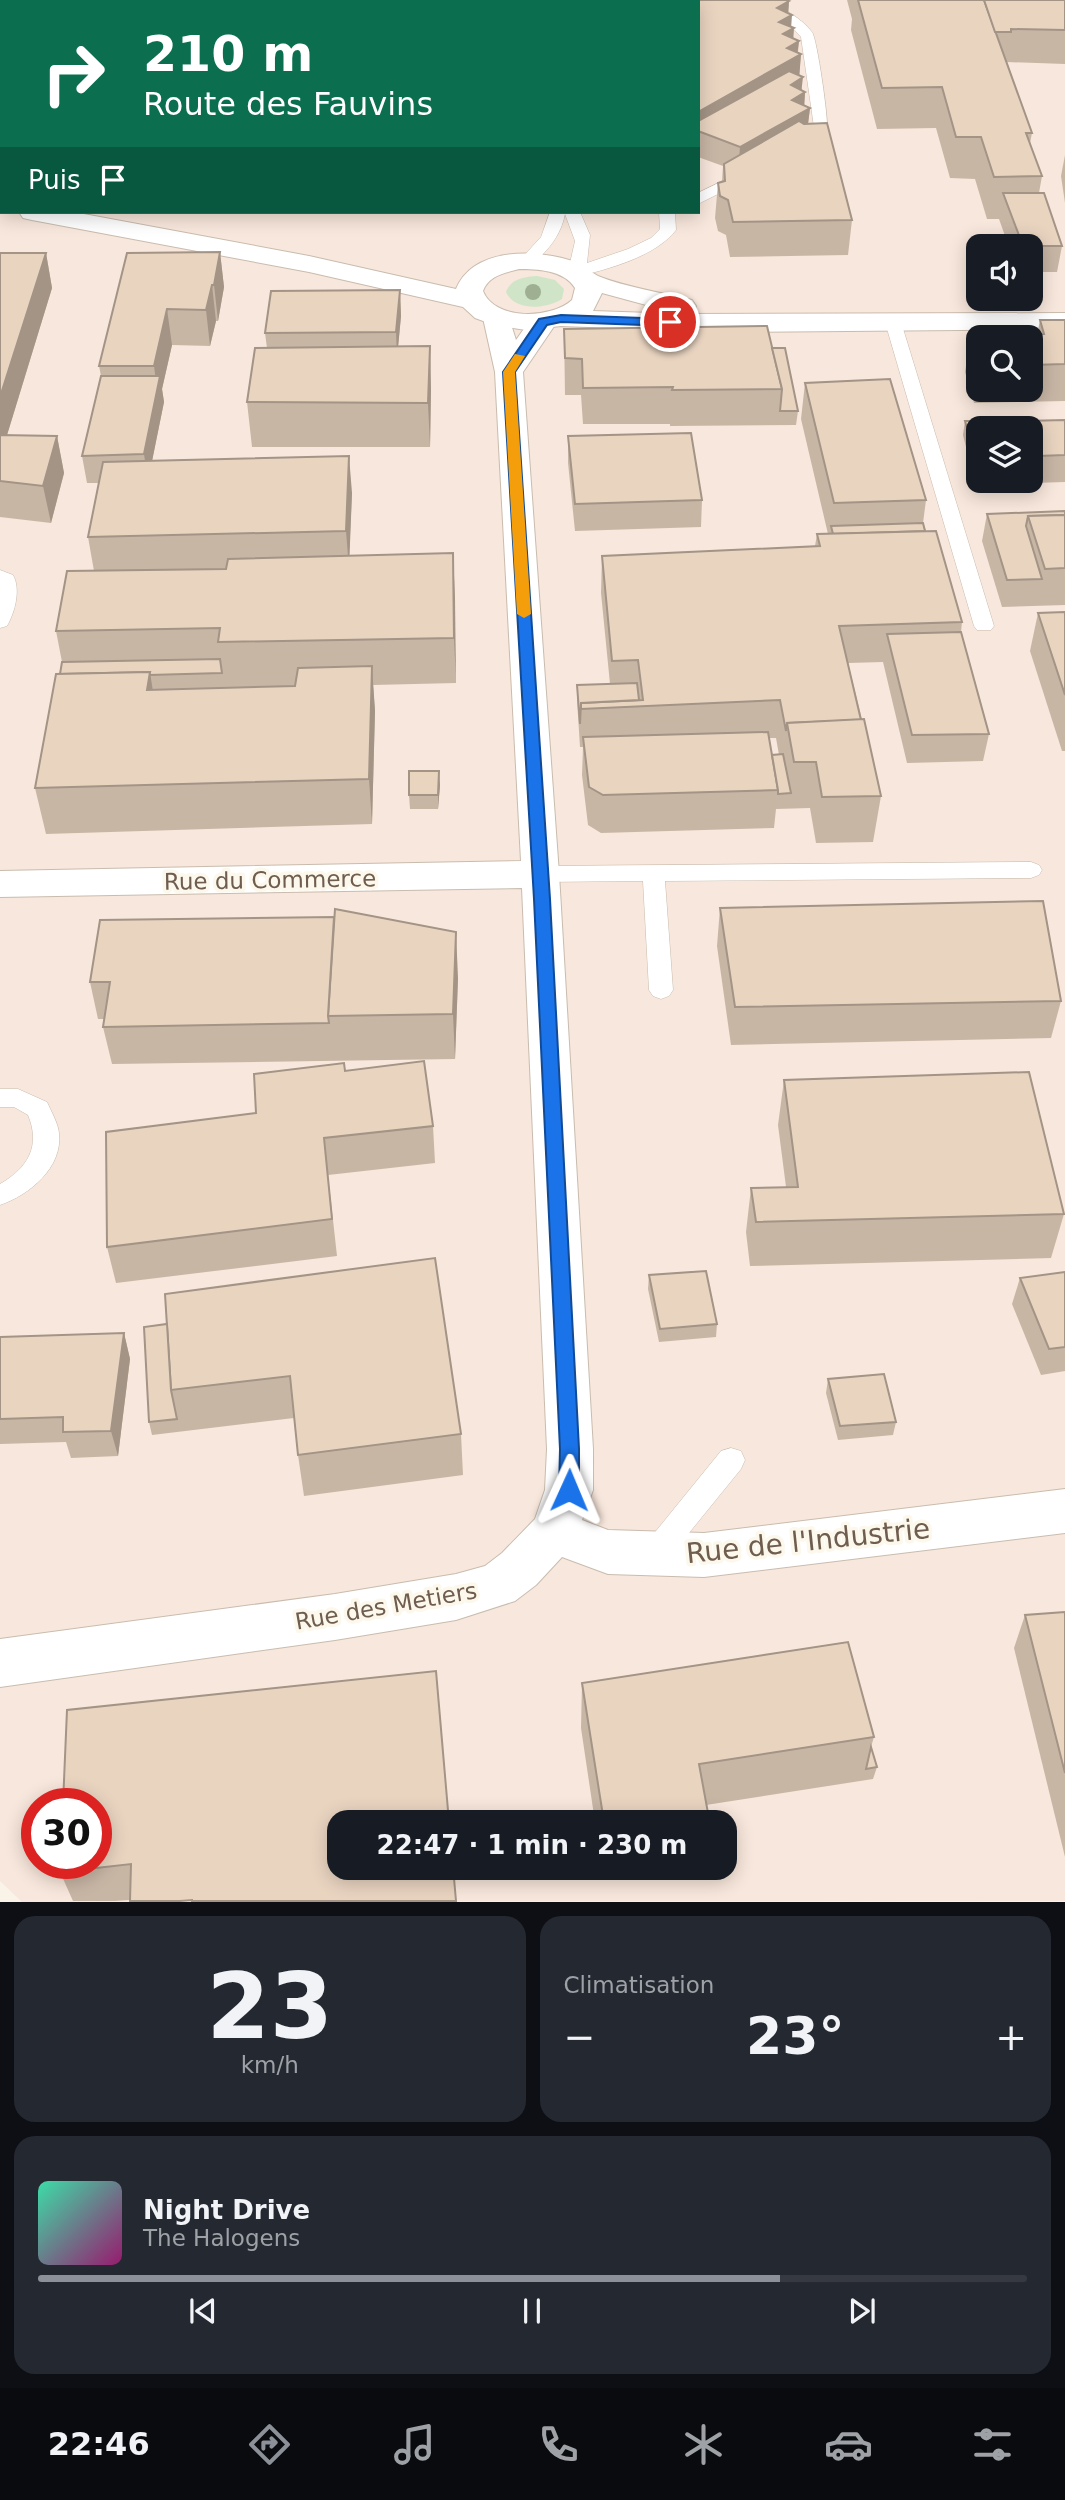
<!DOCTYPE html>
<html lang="fr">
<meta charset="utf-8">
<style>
body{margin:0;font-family:"DejaVu Sans",sans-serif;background:#242831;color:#f1f3f6;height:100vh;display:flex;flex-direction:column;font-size:26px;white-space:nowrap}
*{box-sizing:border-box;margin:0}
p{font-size:23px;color:#9ea1a6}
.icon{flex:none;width:38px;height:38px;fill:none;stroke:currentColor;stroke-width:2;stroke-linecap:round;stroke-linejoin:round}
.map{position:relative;height:1902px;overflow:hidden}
.drawer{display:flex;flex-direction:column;gap:14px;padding:14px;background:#0d0f14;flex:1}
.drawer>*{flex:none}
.guide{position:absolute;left:0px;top:0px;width:700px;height:214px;box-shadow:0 4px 18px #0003;background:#0b6e4f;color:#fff;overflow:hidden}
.fabs{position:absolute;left:966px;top:234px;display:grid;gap:14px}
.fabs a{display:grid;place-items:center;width:77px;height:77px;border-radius:14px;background:#171b24;box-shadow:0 4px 18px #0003;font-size:35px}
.speed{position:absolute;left:21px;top:1788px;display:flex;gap:14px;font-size:35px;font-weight:700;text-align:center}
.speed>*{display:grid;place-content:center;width:91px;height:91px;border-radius:50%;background:#171b24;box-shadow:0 4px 18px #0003;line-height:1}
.speed .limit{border:10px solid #d22;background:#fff;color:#111}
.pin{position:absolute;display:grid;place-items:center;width:60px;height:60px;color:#fff;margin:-30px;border:4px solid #fff;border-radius:50%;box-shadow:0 2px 7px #0007}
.me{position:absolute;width:77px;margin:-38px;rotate:1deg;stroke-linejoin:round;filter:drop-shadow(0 0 5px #0008)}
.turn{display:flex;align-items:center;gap:24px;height:147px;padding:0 28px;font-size:32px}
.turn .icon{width:91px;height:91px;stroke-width:2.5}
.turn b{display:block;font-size:49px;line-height:60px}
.then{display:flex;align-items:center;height:66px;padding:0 28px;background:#0003;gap:14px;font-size:26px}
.big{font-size:52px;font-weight:700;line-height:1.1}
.drawer .tile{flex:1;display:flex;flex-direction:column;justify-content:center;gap:10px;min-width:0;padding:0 24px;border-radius:21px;background:#242831}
.drawer .dial{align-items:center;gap:0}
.dial b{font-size:91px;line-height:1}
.song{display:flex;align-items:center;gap:21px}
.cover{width:84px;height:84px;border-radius:10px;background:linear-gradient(135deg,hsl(160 70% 55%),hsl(320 70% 35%))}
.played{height:7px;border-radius:4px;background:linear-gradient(90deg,#8c9099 75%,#363941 75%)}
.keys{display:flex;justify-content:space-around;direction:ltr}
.heat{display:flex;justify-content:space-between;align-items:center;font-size:38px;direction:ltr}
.drawer .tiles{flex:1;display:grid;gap:14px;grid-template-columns:1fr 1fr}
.tile:last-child{grid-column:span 2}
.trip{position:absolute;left:327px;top:1810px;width:410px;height:70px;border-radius:21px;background:#171b24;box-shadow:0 4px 18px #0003;font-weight:700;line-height:70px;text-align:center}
.tab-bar{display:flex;height:112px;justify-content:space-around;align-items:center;background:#090b0e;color:#9ea1a6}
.tab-bar .icon{width:49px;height:49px}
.tab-bar .on{color:#8c9099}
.tab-bar b{font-size:32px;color:#f1f3f6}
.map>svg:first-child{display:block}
.commercial{fill:#f8e7dc;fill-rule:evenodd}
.green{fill:#d0e5c7}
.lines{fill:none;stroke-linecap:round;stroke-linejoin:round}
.service-casing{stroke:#c9bcae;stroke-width:1}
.minor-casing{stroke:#c9bcae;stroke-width:2}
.tertiary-casing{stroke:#c9bcae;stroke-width:2}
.service{fill:#fff;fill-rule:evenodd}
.minor{fill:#fff;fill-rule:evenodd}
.tertiary{fill:#fff;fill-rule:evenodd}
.tree{fill:#9eb091}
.wall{fill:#c8b6a5;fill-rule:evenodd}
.shaded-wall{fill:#a39486}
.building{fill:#e9d4c0;stroke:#a39486;stroke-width:2}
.route{fill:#1a73e8;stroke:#114b97;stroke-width:2}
.slow{fill:#f59e0b}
.labels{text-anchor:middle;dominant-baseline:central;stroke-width:7;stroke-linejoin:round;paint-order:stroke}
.street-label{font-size:23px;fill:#6f5d4f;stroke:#fcf8ec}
.near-street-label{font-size:28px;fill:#6f5d4f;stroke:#fcf8ec}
</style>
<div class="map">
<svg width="1065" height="1902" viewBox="0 0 1065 1902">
<rect width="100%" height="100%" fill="#f9f4e7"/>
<!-- commercial -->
<g class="commercial">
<polygon points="0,0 569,0 2,2 2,110"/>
<path d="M 633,0 L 1065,0 L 1065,1901 L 22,1902 L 0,1881 L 0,125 L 2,212 L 698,212 L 698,2 L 628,2 ZM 978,247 L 1031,247 L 1031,299 L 978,299 ZM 978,338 L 1031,338 L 1031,390 L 978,390 ZM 978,429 L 1031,429 L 1031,481 L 978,481 ZM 37,1804 L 96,1804 L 96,1864 L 37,1864 ZM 340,1822 L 724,1822 L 724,1867 L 340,1867 Z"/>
</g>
<!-- green -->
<path class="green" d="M 537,276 L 555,280 L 564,289 L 562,299 C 546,309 515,312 506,292 C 511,278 525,277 537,276 Z"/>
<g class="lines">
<!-- service casing -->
<g class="service-casing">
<g id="service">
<polygon points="217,0 231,0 232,2 218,2"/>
<polygon points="361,0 375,0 376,2 362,2"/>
<path d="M 767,3 C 783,7 802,19 812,32 C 817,38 829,122 827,129 C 824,142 812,151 799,148 L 797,145 L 810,136 L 814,127 L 801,37 L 791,26 L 762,10 L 760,7 Z"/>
<polygon points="743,171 751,176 748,179 698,204 698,193"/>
<path d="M 550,212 L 580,212 L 590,235 L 587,263 L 628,249 L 651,238 L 660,229 L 659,212 L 675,212 L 676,230 C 655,257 608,269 576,277 L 568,272 L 575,241 L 565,214 C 561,235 549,249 534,263 L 522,263 L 520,260 L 541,237 Z"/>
<polygon points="893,317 901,322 994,626 991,630 977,630 974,626 885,322"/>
<path d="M 0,570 L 13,575 C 21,589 15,612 7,626 L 0,628 Z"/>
<polygon points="1031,862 1039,865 1042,870 1039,875 1031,878 665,881 673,990 669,996 661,999 653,996 649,990 643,881 540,882 532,880 529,874 532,868 540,866"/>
<path d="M 0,1089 L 18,1089 L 47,1102 C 51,1111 58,1123 59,1133 C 63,1168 29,1195 0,1205 L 0,1184 C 28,1168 41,1146 28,1115 L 14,1107 L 0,1107 Z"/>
<polygon points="731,1448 741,1451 745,1460 741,1469 663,1565 653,1569 643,1565 639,1556 643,1547 721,1451"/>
</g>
</g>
<!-- minor casing -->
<g class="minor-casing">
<polygon id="minor" points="497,310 507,312 516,340 533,316 543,314 553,316 557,322 523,372 559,874 593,1449 593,1490 582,1520 608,1530 704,1533 1065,1489 1065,1533 704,1577 608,1574 562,1557 536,1585 515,1601 456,1620 335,1640 0,1687 0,1639 335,1594 456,1574 485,1566 502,1553 535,1519 545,1490 547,1449 522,888 0,897 0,871 521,861 495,372 483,318 487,312"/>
</g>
<!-- tertiary casing -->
<g class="tertiary-casing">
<g id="tertiary">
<polygon points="0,197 2,212 11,212 0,213"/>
<path d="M 19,212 L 73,212 L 309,256 L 456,289 C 474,246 539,249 575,262 C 584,265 590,272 598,276 C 625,287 663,293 692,300 L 696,306 L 692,312 L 683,314 L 1065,313 L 1065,329 L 724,332 L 561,326 L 526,330 L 494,325 L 475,318 L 463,307 L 309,272 L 32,220 L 23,218 ZM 519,269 C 537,269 564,270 575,288 L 572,300 C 551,319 495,321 483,291 C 488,276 504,273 519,269 ZM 602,293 L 672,312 L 680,314 L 593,311 Z"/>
</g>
</g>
<!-- service -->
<use href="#service" class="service"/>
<!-- minor -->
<use href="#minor" class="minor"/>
<!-- tertiary -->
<use href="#tertiary" class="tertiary"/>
</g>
<!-- trees -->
<circle class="tree" cx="533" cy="292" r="8"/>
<!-- wall -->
<g class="wall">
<polygon points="847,0 1065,0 1065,64 1007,62 1032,133 1030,143 1042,176 1039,193 1062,246 1057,272 1031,272 1031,247 1009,247 999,219 987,219 975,179 950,178 936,128 877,129 851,30 852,19"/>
<polygon points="789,1 788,13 793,38 799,41 798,52 801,54 799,76 802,90 805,92 804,105 810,108 808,124 852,220 848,255 730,257 726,235 718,231 715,218 718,183 722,181 723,166 698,157 698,2"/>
<polygon points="1065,155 1065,203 1061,176"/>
<polygon points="220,252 224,287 218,321 216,321 210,346 172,345 162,389 164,402 152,461 352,493 349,556 453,553 456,683 373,685 375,711 372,824 46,834 35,788 62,662 56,631 94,571 88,537 99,483 87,483 82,456 101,376 99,366"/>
<polygon points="0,253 46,253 52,288 7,435 57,436 64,473 51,523 0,517"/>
<polygon points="400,290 401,316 398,346 430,346 431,390 430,447 252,447 247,402 267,348 265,333"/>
<path d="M 1040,320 L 1065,320 L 1065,401 L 974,403 L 965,372 L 971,336 L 1037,335 ZM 978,338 L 1031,338 L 1031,390 L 978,390 Z"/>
<polygon points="564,329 772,348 798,411 796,425 670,426 670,424 583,424 581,395 565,395"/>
<path d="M 805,383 L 926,500 L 923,523 L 962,622 L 961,632 L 989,734 L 983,761 L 907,763 L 883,662 L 848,663 L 881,796 L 873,842 L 816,843 L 810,808 L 776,809 L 774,828 L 601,833 L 588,825 L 582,775 L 583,747 L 580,747 L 577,700 L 577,685 L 610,684 L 601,593 L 602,556 L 815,546 L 817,534 L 828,534 L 801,419 ZM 769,738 L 776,738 L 779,755 L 772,755 Z"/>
<polygon points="1065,420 1065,482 1032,483 1031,478 1031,429 1024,429 1025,421"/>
<polygon points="965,421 978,429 978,471 972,471 963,435"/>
<polygon points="568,436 702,500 701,527 575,531 568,463"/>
<polygon points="1065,511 1065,605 1002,607 982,541 987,514"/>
<polygon points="1065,612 1065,751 1062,751 1030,651 1038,613"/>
<polygon points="440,785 438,809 410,809 409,795"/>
<polygon points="720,908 1061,1001 1051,1038 731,1045 717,946"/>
<polygon points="458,978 455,1059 112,1064 103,1027 105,1019 98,1019 90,982"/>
<polygon points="345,1071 433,1126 435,1163 328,1175 337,1256 116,1283 107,1247 256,1113"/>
<polygon points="784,1080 1064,1214 1051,1258 750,1266 746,1232 751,1188 786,1187 778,1125"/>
<polygon points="1065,1272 1065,1371 1041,1375 1012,1304 1020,1278"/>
<polygon points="649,1275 717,1324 716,1337 659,1342 648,1289"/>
<polygon points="144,1327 461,1434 463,1475 304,1496 298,1455 294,1418 152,1435 149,1422"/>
<polygon points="124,1333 130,1359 118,1456 71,1458 66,1442 0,1444 0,1337"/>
<polygon points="828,1379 896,1422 893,1435 838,1440 826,1393"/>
<polygon points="1065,1612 1065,1857 1014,1648 1025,1615"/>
<polygon points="582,1683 874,1737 871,1747 877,1767 873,1779 706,1805 708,1813 707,1822 595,1822 581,1728"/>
<polygon points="96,1804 456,1901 130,1901 130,1900 115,1901 73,1901 60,1872"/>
<polygon points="602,1867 624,1867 602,1871"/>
</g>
<!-- shaded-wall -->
<g class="shaded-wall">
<polygon points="0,0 78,0 78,2 2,2 2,14 0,14"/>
<polygon points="789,1 788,17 792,15 791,29 794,28 793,44 799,41 797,56 801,54 799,80 803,77 801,94 805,92 804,111 810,108 807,132 738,172 740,147 698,131 698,112 777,8"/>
<polygon points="220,252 224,287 218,321 214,285"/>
<polygon points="46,253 52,288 0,458 0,397"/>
<polygon points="212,285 216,321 210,346 206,310"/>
<polygon points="400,290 401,316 397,359 396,332"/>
<polygon points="167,309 172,345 162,389 164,402 148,481 144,454 157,389 154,366"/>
<polygon points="430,346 431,390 430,447 428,403"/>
<polygon points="57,436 64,473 51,523 43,486"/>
<polygon points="349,456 352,493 349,569 346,531"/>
<polygon points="453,553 455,598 456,683 454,638"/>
<polygon points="372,666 375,711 372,824 369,779"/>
<polygon points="150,672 157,718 147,690"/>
<polygon points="439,771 440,785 438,809 438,795"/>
<polygon points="456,932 458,978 455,1059 453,1014"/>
<polygon points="124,1333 130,1359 118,1456 111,1431"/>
</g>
<!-- building -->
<g class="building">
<polygon points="686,0 786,0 789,1 777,8 792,15 779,22 794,28 783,34 799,41 787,48 801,54 698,112 698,2 682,2"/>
<polygon points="858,0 984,0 1032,133 1026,133 1042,176 994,177 981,137 956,137 942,87 882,88"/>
<polygon points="984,0 1065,0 1065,30 1011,29 1011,32 995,32"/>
<polygon points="789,71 803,77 791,85 805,92 792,100 810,108 740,147 698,131 698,121"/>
<polygon points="799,121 804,124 827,123 852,220 733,222 728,200 720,196 718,183 725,181 724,164"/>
<polygon points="1003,193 1044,193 1062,246 1023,246"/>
<polygon points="220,252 214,285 212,285 206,310 167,309 154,366 99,366 127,253"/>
<polygon points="0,253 46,253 0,397"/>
<polygon points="400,290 396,332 265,333 271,291"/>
<polygon points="1040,320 1065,320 1065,364 1031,365 1031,338 978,338 978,361 971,336 1044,334"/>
<polygon points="767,326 782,389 672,390 673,387 583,388 582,359 565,358 564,329"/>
<polygon points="430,346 428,403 247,402 255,348"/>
<polygon points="772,348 785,348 798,411 780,411 782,389"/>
<polygon points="101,376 160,376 144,454 82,456"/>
<polygon points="890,379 926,500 834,503 805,383"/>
<polygon points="1065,420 1065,455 1038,456 1031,436 1031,429 1028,429 1025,421"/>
<polygon points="965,421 1004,421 1006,429 978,429 978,456 975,456"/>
<polygon points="691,433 702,500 575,504 568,436"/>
<polygon points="0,435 57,436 43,486 0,481"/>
<polygon points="349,456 346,531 88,537 103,462"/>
<polygon points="1065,511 1065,515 1028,516 1026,526 1042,579 1007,580 987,514"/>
<polygon points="1065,515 1065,568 1045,569 1028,516"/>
<polygon points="923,523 925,531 833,534 831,526"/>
<polygon points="936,531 962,622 839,626 861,720 787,723 786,731 780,700 581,709 581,703 643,700 638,660 612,661 602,556 820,546 817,534"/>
<polygon points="453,553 454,638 218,642 220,628 56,631 67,571 226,569 228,559"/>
<polygon points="1065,612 1065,695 1038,613"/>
<polygon points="961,632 989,734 912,735 887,634"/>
<polygon points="220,659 222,673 149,675 150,672 60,674 62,662"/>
<polygon points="372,666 369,779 35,788 56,674 150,672 147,690 295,686 298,668"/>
<polygon points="637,683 639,700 581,703 580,724 577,685"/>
<polygon points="864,719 881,796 822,797 816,762 794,762 787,723"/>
<polygon points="768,732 778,790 603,795 589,787 583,737"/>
<polygon points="783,754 791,793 778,794 778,790 772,755"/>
<polygon points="409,771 439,771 438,795 409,795"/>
<polygon points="1043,901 1061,1001 735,1007 720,908"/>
<polygon points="335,909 456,932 453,1014 328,1016"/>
<polygon points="334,917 328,1016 329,1023 103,1027 110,982 90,982 100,920"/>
<polygon points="424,1061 433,1126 324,1138 332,1219 107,1247 106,1132 256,1113 254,1074 344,1063 345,1071"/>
<polygon points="1029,1072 1064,1214 756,1222 751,1188 798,1187 784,1080"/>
<polygon points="435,1258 461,1434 298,1455 290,1376 171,1390 165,1294"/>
<polygon points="706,1271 717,1324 660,1329 649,1275"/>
<polygon points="1065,1272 1065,1347 1049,1349 1020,1278"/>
<polygon points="167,1324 171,1390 177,1419 149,1422 144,1327"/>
<polygon points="124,1333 111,1431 63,1432 63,1417 0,1419 0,1337"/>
<polygon points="884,1374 896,1422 840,1426 828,1379"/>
<polygon points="1065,1612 1065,1773 1025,1615"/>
<polygon points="848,1642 874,1737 699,1764 708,1813 651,1822 604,1822 582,1683"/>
<polygon points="436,1671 449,1822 340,1822 340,1867 453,1867 456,1901 192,1901 192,1900 180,1901 130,1901 131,1864 60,1872 61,1864 96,1864 96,1804 63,1804 67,1710"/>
<polygon points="871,1747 877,1767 866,1769"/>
</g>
<!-- route -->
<polygon class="route" points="561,315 670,319 676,322 670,326 561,322 547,325 515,372 550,899 579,1449 579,1490 576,1496 569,1499 562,1496 559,1490 560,1449 534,899 503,372 539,319"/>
<!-- slow -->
<polygon class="slow" points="515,354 525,356 515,372 531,614 524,618 517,614 503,372"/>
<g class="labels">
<!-- street labels -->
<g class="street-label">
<text transform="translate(270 880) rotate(-1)">Rue du Commerce</text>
<text transform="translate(386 1606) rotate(-10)">Rue des Metiers</text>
</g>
<!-- near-street labels -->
<g class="near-street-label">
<text transform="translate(808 1541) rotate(-6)">Rue de l'Industrie</text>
</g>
</g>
</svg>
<div class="fabs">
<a><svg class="icon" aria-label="sound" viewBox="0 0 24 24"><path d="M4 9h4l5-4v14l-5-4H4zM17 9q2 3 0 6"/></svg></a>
<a><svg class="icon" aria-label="search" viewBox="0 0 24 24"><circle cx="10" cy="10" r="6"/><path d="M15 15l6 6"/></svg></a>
<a><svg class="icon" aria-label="layers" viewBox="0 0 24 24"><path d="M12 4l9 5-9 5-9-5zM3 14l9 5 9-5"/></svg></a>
</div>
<div class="speed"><div class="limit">30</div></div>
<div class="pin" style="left:670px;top:322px;background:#d93025"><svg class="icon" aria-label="arrive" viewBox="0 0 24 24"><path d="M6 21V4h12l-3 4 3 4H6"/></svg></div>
<svg class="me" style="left:569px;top:1490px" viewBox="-20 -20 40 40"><path d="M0-17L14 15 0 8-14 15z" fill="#1a73e8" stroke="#fff" stroke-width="4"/></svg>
<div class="trip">22:47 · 1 min · 230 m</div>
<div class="guide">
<div class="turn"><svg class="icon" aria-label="right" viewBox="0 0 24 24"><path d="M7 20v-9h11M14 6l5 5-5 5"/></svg><div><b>210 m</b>Route des Fauvins</div></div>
<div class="then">Puis<svg class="icon" aria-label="arrive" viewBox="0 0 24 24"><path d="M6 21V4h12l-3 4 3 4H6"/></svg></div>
</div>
</div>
<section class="drawer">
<div class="tiles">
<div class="tile dial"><b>23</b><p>km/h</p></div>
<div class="tile"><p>Climatisation</p>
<div class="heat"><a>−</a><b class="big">23°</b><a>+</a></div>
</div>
<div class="tile">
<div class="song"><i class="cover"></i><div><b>Night Drive</b><p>The Halogens</p></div></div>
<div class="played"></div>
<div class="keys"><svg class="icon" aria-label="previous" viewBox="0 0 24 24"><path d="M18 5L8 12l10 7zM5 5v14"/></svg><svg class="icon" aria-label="pause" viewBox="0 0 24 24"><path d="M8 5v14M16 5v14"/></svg><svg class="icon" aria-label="next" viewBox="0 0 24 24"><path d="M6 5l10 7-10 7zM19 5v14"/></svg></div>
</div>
</div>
</section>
<nav class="tab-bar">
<b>22:46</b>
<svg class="icon on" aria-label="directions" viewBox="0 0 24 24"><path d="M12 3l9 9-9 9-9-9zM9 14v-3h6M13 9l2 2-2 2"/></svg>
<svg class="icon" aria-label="music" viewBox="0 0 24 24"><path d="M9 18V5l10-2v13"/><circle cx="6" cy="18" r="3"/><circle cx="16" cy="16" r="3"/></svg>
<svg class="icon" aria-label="phone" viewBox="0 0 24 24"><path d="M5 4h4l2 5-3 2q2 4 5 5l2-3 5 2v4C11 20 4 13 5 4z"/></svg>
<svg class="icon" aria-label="climate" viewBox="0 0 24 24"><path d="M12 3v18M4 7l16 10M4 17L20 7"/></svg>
<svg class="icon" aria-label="car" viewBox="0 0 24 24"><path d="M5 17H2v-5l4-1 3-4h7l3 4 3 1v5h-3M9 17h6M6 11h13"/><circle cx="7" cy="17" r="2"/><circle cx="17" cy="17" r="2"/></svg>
<svg class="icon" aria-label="filters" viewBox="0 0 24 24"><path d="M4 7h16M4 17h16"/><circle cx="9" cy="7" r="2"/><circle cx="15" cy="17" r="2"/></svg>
</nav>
